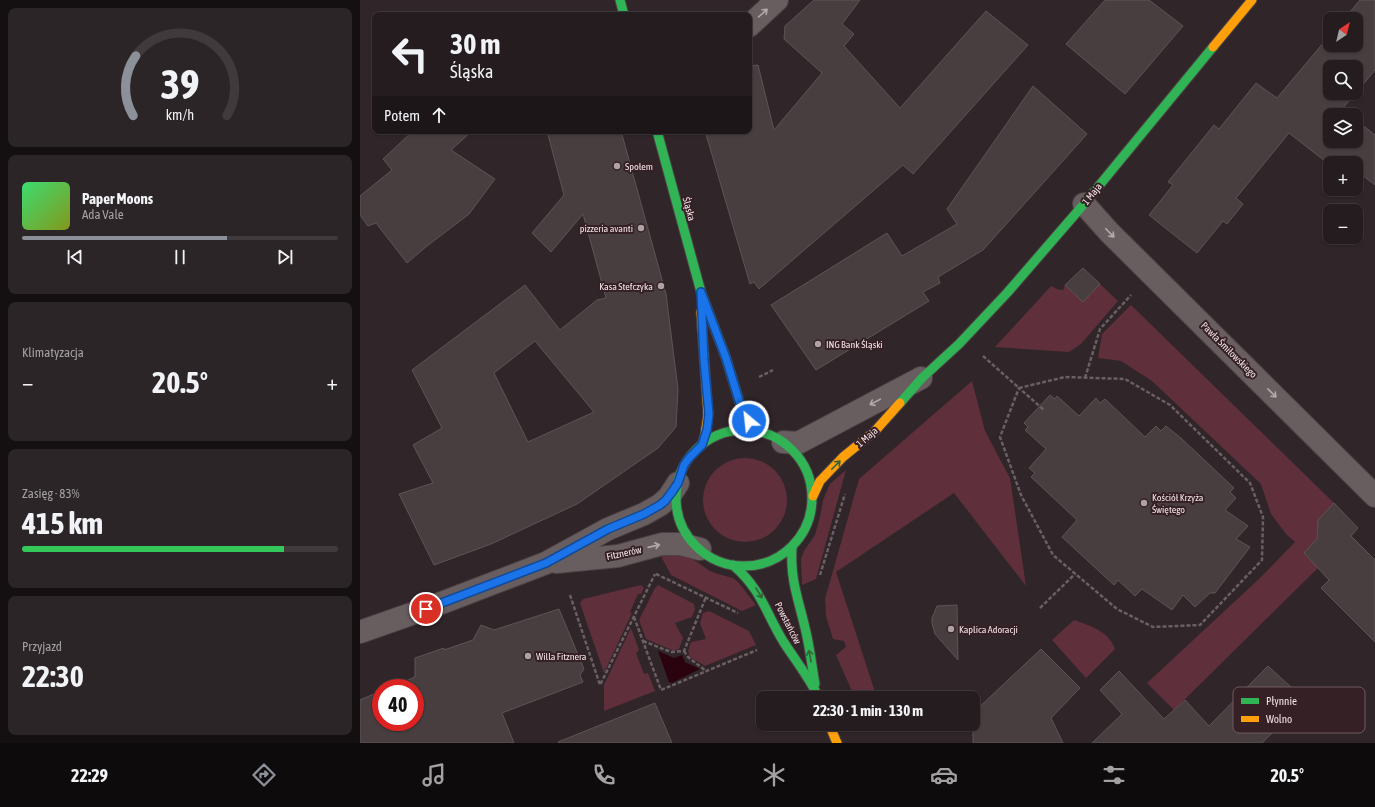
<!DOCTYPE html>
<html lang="pl">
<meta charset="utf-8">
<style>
body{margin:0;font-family:"Asap Condensed",sans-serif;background:#2c2527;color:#f1f3f6;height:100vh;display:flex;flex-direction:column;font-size:15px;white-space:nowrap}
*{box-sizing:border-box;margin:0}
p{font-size:13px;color:#a3a1a4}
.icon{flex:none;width:22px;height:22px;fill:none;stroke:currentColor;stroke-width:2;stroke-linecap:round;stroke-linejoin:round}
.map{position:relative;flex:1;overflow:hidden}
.sheet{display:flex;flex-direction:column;gap:8px;padding:8px;background:#140f10;width:360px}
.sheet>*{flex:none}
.hud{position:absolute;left:12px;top:12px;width:380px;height:122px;border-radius:8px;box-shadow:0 1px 3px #0004,0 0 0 1px #413a3c;background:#241c1e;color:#f1f3f6;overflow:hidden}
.needle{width:26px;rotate:35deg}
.tools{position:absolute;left:963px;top:12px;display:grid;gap:8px}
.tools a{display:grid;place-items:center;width:40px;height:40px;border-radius:8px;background:#241c1e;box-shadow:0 1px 3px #0004,0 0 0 1px #413a3c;font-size:20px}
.speed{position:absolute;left:12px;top:679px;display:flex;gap:8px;font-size:20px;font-weight:700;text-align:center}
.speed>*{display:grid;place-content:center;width:52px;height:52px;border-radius:50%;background:#241c1e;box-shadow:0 1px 3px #0004,0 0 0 1px #413a3c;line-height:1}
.speed .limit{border:6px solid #d22;background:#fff;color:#111}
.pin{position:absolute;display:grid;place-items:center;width:34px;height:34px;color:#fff;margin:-17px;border:2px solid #fff;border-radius:50%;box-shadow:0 1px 4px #0007}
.me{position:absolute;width:44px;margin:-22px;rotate:332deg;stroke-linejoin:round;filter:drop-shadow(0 0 3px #0008)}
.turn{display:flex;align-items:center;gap:14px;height:84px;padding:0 12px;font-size:18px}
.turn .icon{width:52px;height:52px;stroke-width:2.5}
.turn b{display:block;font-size:28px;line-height:34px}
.then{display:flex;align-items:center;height:38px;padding:0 12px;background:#0003;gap:8px;font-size:15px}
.big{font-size:30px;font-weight:700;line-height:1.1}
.sheet .card{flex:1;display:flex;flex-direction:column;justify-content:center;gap:6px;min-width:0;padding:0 14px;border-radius:8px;background:#2c2527}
.sheet .dial{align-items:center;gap:0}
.dial svg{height:104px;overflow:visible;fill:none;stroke:#413a3c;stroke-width:7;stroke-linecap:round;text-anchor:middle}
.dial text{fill:#f1f3f6;stroke:none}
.song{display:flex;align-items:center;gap:12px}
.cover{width:48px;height:48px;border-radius:6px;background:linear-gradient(135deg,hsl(140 70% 55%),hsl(70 70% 35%))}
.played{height:4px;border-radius:2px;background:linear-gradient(90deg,#8c9099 65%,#413a3c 65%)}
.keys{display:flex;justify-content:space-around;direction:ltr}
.heat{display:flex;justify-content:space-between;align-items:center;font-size:22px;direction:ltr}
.charge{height:6px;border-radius:3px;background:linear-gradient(90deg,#34c759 83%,#413a3c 0)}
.trip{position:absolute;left:396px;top:691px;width:224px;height:40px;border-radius:8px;background:#241c1e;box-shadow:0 1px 3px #0004,0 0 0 1px #413a3c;font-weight:700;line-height:40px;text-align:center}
.dock{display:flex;height:64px;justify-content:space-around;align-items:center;background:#0e0b0c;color:#a3a1a4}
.dock .icon{width:28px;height:28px}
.dock .on{color:#8c9099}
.dock b{font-size:18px;color:#f1f3f6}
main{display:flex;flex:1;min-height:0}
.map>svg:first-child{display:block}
.green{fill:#5f2f3c}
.water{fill:#2a030f}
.building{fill:#483e40;stroke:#5e5456;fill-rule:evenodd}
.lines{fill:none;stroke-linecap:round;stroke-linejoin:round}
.street-casing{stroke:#4c4244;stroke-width:24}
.fast-casing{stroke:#4c4244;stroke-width:11}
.slow-casing{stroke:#4c4244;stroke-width:11}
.path{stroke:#6a6063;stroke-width:2.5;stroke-dasharray:4 2;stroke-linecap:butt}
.street{stroke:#685e60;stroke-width:22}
.fast{stroke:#30b455;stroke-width:9}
.slow{stroke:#ff9f0a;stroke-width:9}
.oneway{stroke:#b4a8aa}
.oneway2{stroke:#33633b}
.route-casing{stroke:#114b97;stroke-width:10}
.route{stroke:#1a73e8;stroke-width:7}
.poi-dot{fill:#afa1a4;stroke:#352025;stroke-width:1.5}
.labels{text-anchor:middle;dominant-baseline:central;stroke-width:4;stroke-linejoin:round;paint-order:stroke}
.poi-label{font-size:10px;fill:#f3e4e7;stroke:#352025;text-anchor:start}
.street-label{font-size:10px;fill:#f3e4e7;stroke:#352025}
.key{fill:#352025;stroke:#6e5b5f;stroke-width:1}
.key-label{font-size:11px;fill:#f3e4e7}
</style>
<main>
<section class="sheet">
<div class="card dial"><svg viewBox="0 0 100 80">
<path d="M14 69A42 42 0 1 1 86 69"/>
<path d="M14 69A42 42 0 0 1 16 23" stroke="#8c9099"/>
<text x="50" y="56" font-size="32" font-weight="700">39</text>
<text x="50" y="72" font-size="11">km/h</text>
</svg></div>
<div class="card">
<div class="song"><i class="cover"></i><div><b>Paper Moons</b><p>Ada Vale</p></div></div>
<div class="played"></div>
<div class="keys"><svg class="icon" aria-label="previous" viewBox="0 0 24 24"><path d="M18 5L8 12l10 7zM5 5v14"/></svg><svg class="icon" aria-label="pause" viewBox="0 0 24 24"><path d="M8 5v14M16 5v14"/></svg><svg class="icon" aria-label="next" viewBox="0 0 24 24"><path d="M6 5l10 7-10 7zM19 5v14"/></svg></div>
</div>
<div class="card"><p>Klimatyzacja</p>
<div class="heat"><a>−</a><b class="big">20.5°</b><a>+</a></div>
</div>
<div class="card"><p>Zasięg · 83%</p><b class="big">415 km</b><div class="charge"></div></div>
<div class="card"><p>Przyjazd</p><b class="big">22:30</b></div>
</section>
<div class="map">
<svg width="1015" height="743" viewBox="0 0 1015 743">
<rect width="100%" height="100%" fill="#302528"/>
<!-- green -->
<g class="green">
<polygon points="740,284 758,301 721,344 709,352 635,347 691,286 697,289 703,290 705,285"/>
<polygon points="771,305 974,503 958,520 957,539 944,553 958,568 814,710 787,683 900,578 935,542 926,534 911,514 901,484 792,381 761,361 738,358 742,334"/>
<polygon points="612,381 625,431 650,478 666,586 594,493 476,572 517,698 495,698 476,655 486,647 484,641 473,639 466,616 465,599 499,479"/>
<circle cx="385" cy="500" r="42"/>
<polygon points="486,470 456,579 442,585 441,559 444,551 455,535 460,517 463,500 470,484"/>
<polygon points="303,552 327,555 350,571 358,574 373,578 379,583 396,605 382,611 311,575 302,558"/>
<polygon points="281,585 284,588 281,594 278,594 270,612 272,613 244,673 220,603 223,599"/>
<polygon points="298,585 334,604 335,609 332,617 315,623 323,638 319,649 314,651 286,639 279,620 295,588"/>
<polygon points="349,611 389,631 396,645 345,666 330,657 328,651 331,642 346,639 340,623 343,613"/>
<path d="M 714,620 C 730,626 749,631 755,649 L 726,678 L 692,640 Z"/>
<polygon points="271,628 279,650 276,653 284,674 288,673 295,691 244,711 244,685"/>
</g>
<!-- water -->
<polygon class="water" points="298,651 314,658 322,655 325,662 340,669 312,683 309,682"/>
<!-- building -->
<g class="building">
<polygon points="454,0 500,0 482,24 494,34 484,46 540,108 626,11 668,45 553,174 543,165 399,289 394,282 390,284 345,131 389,131 389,66 398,65 414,130 462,73 424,39 425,26"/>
<polygon points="745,0 789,0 823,26 765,94 706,44"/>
<polygon points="1000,0 1015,0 1015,70 996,93 996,67 970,67 970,93 996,93 982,109 989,115 970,115 970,141 996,141 996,120 1015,135 1015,185 997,171 996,172 996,163 970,163 970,165 929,133 876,198 883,204 867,224 863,221 837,253 789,215 813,185 808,182 854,125 859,129 896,83 917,98 970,35 970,45 996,45 996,19 984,19"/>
<polygon points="673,86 727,134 623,250 578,277 580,283 563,292 569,301 456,370 411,305 527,233 542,256 597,224 587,209"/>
<polygon points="53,131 112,131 91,150 135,179 109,214 67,246 47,263 16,223 8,226 0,215 0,196 32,170 23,159"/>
<path d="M 187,131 L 261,131 L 306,294 L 318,389 L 316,427 L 298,448 L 217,504 L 131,544 L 74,565 L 39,494 L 73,483 L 53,445 L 82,428 L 52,370 L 165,285 L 200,330 L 237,300 L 246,298 L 223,214 L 191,252 L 172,233 L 204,195 ZM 175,341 L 234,412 L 168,442 L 134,373 Z"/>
<polygon points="723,268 740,284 723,302 705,285"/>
<polygon points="690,395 695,399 697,396 719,416 736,398 740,403 745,399 785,437 796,426 801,431 806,426 822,439 874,488 870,492 876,498 865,510 888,526 876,539 890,547 855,593 850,593 835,607 823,595 812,610 782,589 775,596 758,580 754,585 702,537 717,520 671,477 675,473 669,468 686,449 665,430 668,427 664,423"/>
<polygon points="974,503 998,528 991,536 1015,560 1015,642 961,588 969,580 944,553 957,539 958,520"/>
<polygon points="597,605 598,660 575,634 572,623 572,618 577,606"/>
<polygon points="199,609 224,669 220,675 223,682 142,713 154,743 0,743 0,700 21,691 21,722 55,722 55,688 29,688 55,677 55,658 84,648 84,650 113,640 121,625 134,630"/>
<polygon points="681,649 720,688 691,718 703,743 613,743 613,713"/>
<polygon points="908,666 932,688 959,698 936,710 902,743 732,743 762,714 740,690 759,671 804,719 825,700 849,726"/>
<polygon points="295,703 312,743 199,743 198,742"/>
</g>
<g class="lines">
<!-- street casing -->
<g class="street-casing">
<g id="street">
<polyline points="389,26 417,0"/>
<polyline points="724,204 749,232 1015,496"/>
<polyline points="423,442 438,443 561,378"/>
<polyline points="196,562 258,556 302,544 321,544 340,549"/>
<polyline points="0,632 71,607 186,563 248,529 284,514 300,505 309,497 318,483"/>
</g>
</g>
<!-- fast casing -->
<g class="fast-casing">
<g id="fast">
<polyline points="260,0 264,15"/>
<polyline points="297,131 341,292 366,358 381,407 389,421 402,432"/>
<polyline points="540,403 562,378 599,344 647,293 724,204 853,47"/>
<circle cx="384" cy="498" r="68"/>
<path d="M 432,547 C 430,582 439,600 446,632 C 450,649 452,667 455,684"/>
<path d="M 373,565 C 401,589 405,611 423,641 C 435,660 449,677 459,698"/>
</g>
</g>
<!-- slow casing -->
<g class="slow-casing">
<g id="slow">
<polyline points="853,47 892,0"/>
<polyline points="341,312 348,415 345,435 342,445"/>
<polyline points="453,496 460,481 483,457 515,431 540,403"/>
<polyline points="469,724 477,743"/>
</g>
</g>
<!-- path -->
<g class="path">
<polyline points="623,356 659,388 705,377 765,379 810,405 890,483 903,517 902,560 840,625 793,627 757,609 693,555 661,495 640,437 659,388 684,410"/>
<polyline points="399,377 413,370"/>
<polyline points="725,378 740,329 771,295"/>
<polyline points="296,574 378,613"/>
<polyline points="460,575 485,494"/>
<polyline points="210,595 240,685 295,574"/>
<polyline points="680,608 715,574"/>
<polyline points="274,617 301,690 397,650"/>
<polyline points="283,641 311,652 324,651 346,597"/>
<polyline points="324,651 328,657 346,671"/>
</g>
<!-- street -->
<use href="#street" class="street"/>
<!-- fast -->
<use href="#fast" class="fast"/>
<!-- slow -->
<use href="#slow" class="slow"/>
</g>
<!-- one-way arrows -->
<defs><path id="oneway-shaft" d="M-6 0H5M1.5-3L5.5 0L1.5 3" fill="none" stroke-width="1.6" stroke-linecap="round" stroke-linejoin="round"/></defs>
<g class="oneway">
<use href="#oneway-shaft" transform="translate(403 13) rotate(-42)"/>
<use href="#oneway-shaft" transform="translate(750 233) rotate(46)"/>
<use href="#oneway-shaft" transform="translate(912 393) rotate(45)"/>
<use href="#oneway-shaft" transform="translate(515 402) rotate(152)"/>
<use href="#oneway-shaft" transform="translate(294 546) rotate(-13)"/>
</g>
<g class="oneway2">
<use href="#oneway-shaft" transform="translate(476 465) rotate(-45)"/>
<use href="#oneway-shaft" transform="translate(399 593) rotate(58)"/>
<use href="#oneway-shaft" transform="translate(450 656) rotate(-100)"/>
</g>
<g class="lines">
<!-- route casing -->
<g class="route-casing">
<polyline id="route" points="66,609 186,563 248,529 284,514 300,505 305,501 312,492 318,483 324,465 329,458 342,445 347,430 349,414 344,360 341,292 366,358 381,407 389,421"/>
</g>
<!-- route -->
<use href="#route" class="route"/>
</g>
<!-- markers -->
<g class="poi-dot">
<circle cx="257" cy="166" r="4"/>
<circle cx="281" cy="228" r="4"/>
<circle cx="301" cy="286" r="4"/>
<circle cx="458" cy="344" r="4"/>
<circle cx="784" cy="503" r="4"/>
<circle cx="591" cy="629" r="4"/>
<circle cx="168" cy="656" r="4"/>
</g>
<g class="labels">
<!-- poi labels -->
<g class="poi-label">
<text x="265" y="166">Społem</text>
<text x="273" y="228" text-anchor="end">pizzeria avanti</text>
<text x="293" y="286" text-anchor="end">Kasa Stefczyka</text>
<text x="466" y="344">ING Bank Śląski</text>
<text x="792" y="497">Kościół Krzyża<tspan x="792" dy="12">Świętego</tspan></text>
<text x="599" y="629">Kaplica Adoracji</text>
<text x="176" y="656">Willa Fitznera</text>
</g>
<!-- street labels -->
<g class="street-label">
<text transform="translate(732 194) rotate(-51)">1 Maja</text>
<text transform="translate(329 209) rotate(75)">Śląska</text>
<text transform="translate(869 350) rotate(45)">Pawła Śmiłowskiego</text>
<text transform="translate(507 437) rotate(-41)">1 Maja</text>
<text transform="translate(264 553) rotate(-12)">Fitznerów</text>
<text transform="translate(428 623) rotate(63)">Powstańców</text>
</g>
</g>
<!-- legend -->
<rect x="873" y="687" width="132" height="46" rx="6" class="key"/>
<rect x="881" y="698" width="18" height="6" fill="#30b455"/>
<rect x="881" y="716" width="18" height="6" fill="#ff9f0a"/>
<g class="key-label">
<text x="906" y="705">Płynnie</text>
<text x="906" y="723">Wolno</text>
</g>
</svg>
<div class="tools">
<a><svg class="needle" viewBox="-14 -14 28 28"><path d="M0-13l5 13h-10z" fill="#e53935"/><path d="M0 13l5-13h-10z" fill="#a3a1a4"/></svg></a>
<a><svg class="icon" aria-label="search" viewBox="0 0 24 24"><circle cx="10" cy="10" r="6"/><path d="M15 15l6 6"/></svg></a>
<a><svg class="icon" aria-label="layers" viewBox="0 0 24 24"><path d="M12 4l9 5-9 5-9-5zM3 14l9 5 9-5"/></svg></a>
<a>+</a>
<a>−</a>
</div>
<div class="speed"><div class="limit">40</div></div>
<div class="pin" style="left:66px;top:609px;background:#d93025"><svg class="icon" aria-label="arrive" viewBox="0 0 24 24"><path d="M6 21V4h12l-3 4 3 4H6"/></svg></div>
<svg class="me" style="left:389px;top:421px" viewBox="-20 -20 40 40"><circle r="17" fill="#1a73e8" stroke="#fff" stroke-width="3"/><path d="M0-11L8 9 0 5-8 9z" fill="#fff"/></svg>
<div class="trip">22:30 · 1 min · 130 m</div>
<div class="hud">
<div class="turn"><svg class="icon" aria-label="left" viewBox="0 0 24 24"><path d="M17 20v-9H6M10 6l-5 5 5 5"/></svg><div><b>30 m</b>Śląska</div></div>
<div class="then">Potem<svg class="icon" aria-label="ahead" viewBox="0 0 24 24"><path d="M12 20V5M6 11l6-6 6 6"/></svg></div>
</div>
</div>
</main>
<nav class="dock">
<b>22:29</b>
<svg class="icon on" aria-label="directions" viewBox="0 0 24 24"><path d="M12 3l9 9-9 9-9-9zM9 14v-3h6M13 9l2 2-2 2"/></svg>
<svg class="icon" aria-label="music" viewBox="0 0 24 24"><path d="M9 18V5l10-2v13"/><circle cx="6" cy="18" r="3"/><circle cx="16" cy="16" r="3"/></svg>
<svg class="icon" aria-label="phone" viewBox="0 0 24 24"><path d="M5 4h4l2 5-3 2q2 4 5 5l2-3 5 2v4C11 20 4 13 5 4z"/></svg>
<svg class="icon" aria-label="climate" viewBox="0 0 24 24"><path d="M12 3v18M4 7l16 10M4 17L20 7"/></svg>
<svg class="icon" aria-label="car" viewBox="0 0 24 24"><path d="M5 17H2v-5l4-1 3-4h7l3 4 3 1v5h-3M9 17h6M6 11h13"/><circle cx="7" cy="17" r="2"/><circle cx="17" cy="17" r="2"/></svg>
<svg class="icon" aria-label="filters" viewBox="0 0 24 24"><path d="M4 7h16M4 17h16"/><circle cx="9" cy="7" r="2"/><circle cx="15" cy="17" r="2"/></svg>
<b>20.5°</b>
</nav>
